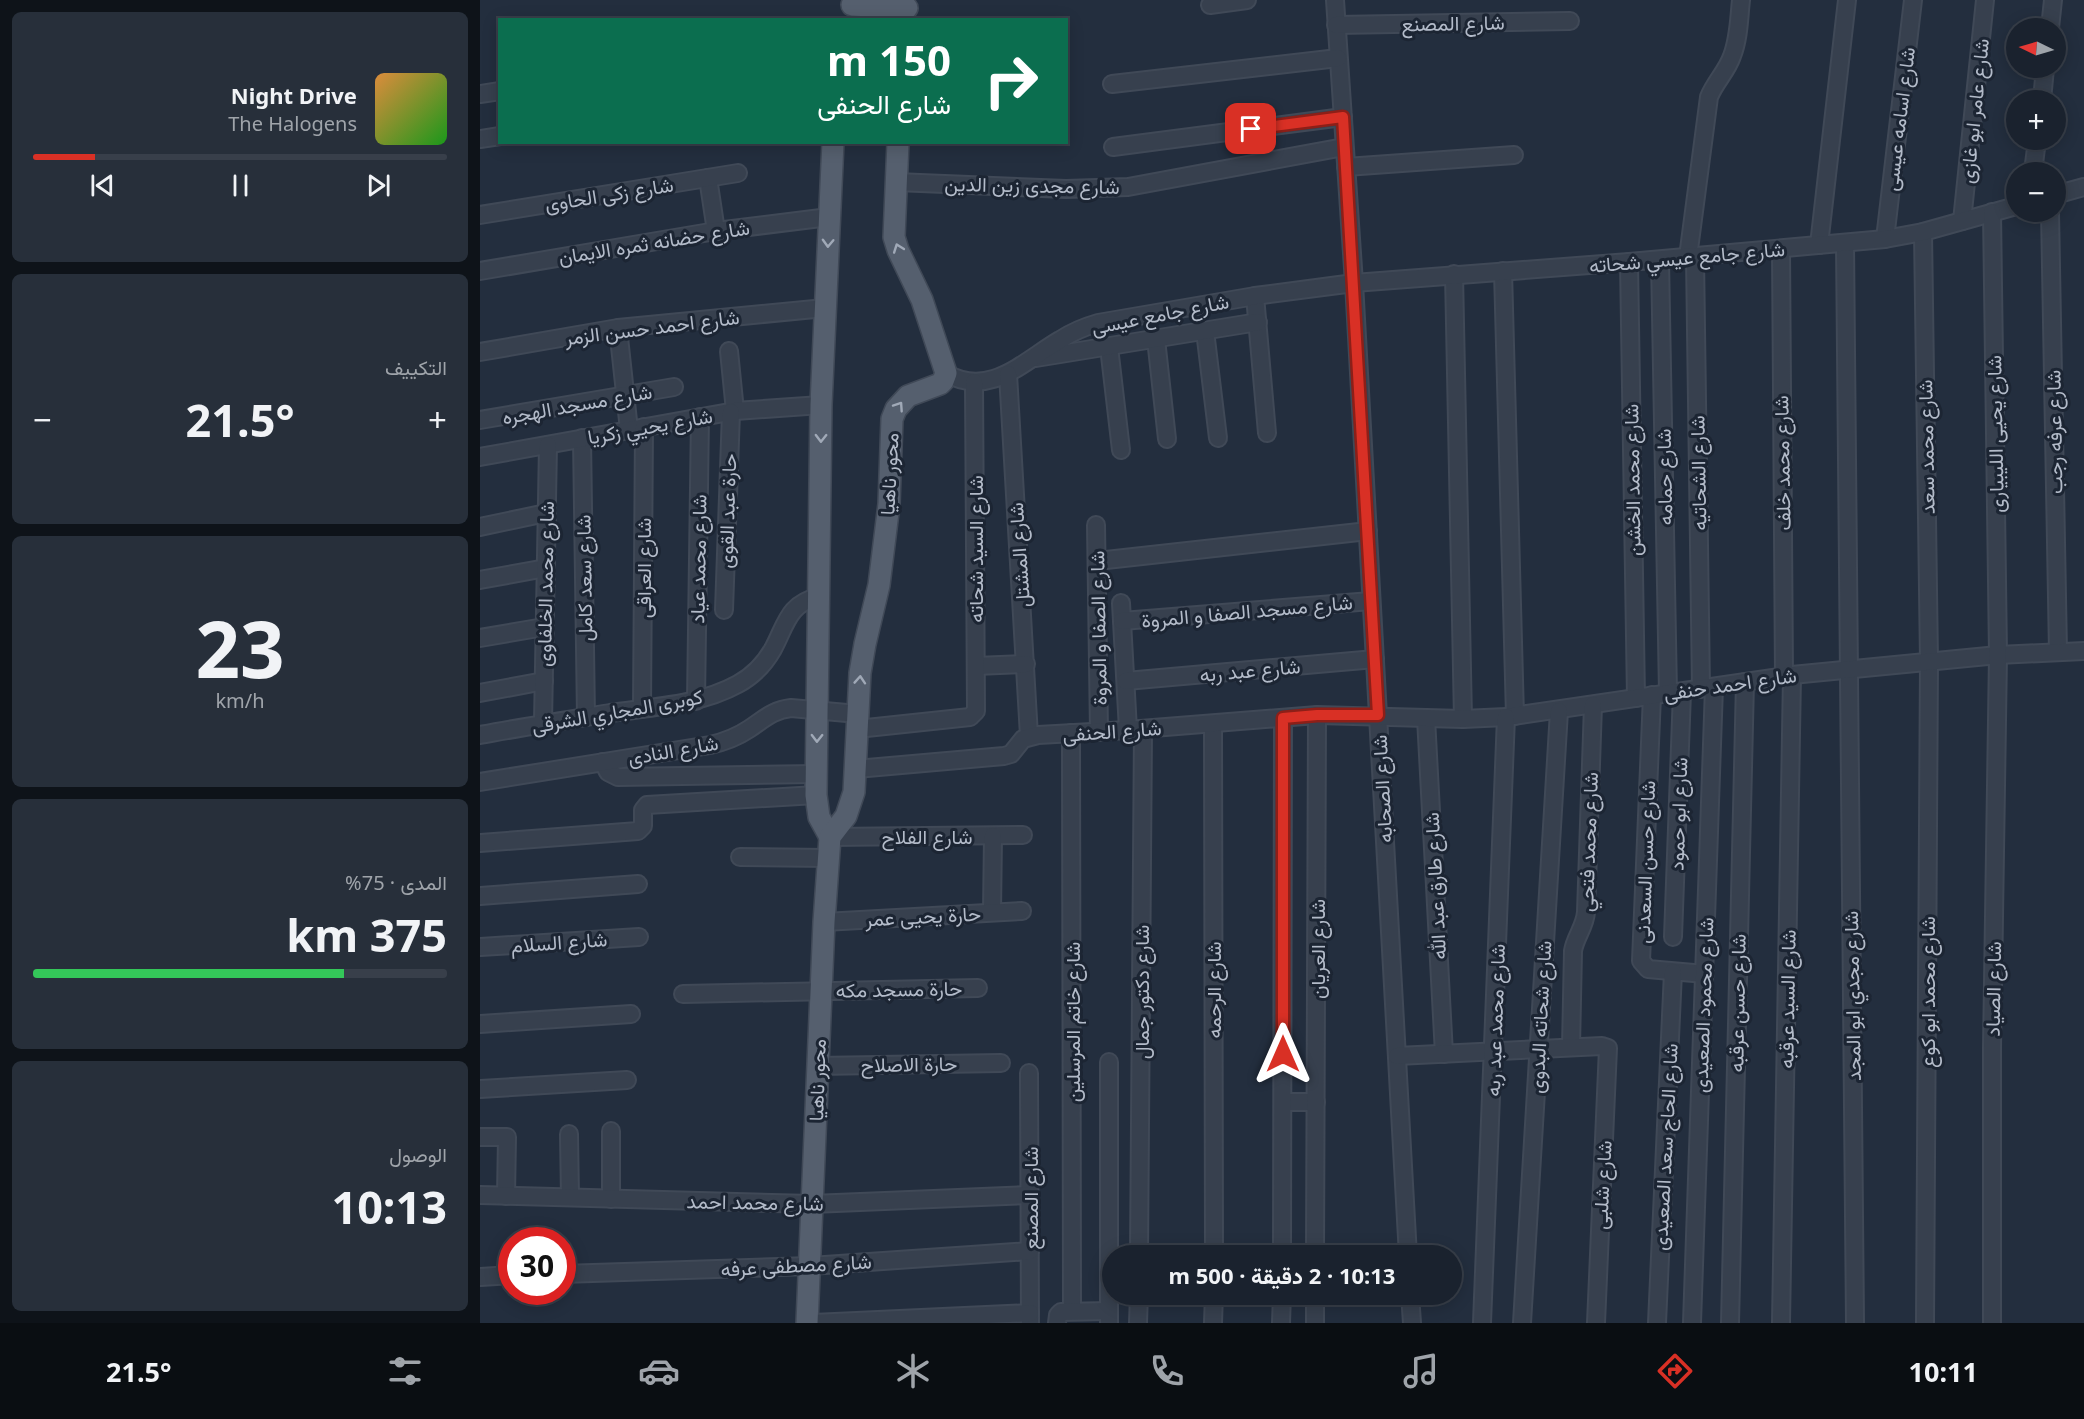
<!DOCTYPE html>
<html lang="ar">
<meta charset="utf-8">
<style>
body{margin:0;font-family:"Noto Sans",Vazirmatn,sans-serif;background:#272f3a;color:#f1f3f6;direction:rtl;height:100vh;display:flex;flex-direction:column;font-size:22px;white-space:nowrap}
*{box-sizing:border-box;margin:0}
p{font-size:20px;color:#9fa4aa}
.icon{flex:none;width:33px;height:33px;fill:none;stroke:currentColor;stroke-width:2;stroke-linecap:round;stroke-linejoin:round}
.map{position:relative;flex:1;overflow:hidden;direction:ltr}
.drawer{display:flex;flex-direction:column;gap:12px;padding:12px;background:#0e1319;width:480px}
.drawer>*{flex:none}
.top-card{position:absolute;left:18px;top:18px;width:570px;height:126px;border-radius:0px;box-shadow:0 3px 15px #0003,0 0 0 2px #383f4a;direction:rtl;background:#0b6e4f;color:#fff;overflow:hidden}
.needle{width:39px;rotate:275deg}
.fabs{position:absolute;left:1526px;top:18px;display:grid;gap:12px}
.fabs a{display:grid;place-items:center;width:60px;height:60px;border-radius:50%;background:#1a222e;box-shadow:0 3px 15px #0003,0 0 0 2px #383f4a;font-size:30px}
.speed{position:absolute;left:18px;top:1227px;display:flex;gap:12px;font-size:30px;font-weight:700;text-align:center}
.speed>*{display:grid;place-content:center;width:78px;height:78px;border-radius:50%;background:#1a222e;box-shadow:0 3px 15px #0003,0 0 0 2px #383f4a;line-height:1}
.speed .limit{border:9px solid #d22;background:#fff;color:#111}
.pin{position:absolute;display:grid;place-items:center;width:51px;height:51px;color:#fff;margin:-26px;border-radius:12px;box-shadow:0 3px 9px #0006}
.me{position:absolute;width:66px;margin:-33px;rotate:0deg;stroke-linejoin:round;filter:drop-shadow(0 0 4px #0008)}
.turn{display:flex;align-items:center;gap:21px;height:126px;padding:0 18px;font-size:27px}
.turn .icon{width:78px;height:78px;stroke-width:2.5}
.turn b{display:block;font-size:42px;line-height:51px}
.big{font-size:45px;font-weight:700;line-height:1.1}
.drawer .widget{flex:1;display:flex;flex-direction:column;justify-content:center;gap:9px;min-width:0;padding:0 21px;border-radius:9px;background:#272f3a}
.drawer .dial{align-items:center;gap:0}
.dial b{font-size:78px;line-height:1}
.song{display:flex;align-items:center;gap:18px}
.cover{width:72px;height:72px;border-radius:9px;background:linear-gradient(135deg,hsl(30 70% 55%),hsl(120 70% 35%))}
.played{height:6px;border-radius:3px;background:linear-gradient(90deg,#d93025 15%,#383f4a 15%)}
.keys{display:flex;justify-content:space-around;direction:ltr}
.heat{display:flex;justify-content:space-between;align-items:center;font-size:33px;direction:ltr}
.charge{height:9px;border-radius:4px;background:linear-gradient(90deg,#34c759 75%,#383f4a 0)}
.trip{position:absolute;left:622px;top:1245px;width:360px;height:60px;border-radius:30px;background:#1a222e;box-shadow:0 3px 15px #0003,0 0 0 2px #383f4a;font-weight:700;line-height:60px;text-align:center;direction:rtl}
.tabs{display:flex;height:96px;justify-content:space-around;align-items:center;background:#0a0e12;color:#9fa4aa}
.tabs .icon{width:42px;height:42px}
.tabs .selected{color:#d93025}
.tabs b{font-size:27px;color:#f1f3f6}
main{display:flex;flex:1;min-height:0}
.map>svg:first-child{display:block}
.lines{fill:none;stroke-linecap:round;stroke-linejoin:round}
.minor-casing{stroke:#404957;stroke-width:20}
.major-casing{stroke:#404957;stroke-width:24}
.minor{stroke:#37404e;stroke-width:16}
.major{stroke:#555f6e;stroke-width:21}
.oneway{stroke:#a0a9b7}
.route-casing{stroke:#8d1f18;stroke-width:15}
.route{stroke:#d93025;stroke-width:10}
.labels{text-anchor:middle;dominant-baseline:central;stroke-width:6;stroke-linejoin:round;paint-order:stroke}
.street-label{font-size:20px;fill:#b3bbc9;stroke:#1c2533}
</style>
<main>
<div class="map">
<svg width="1604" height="1323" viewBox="0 0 1604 1323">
<rect width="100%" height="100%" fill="#232e3e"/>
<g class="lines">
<!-- minor casing -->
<g class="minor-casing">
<g id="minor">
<polyline points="855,0 874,283 928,1256"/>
<polyline points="730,5 767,0"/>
<polyline points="856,25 1090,21"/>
<polyline points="1570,28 1573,0"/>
<polyline points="632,84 858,58"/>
<polyline points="0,94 20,91"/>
<polyline points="1562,100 1565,68"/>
<polyline points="0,139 20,136"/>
<polyline points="633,147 863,117"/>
<polyline points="866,167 1034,155"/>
<polyline points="1553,172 1557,140"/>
<polyline points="228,178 236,231"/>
<polyline points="416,182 586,189 648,187 864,147"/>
<polyline points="1575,195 1604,187"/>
<polyline points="1570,212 1578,652"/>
<polyline points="0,215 258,173"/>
<polyline points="1482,221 1505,0"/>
<polyline points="1443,232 1449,661 1445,1323"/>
<polyline points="1405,239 1433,0"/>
<polyline points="1365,243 1375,1323"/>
<polyline points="1339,245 1367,0"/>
<polyline points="1301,249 1304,676"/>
<path d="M 1208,257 L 1229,97 C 1235,82 1247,71 1252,56 C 1259,38 1259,18 1261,0"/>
<polyline points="1215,257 1221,689"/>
<polyline points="1180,260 1188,693"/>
<polyline points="1149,262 1156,698"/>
<polyline points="0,271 236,231 349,217"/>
<polyline points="1023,271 1035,716"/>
<polyline points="974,274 983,719"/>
<polyline points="775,296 787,433"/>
<polyline points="138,328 149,430"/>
<polyline points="725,331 738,438"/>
<polyline points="676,339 687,439"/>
<polyline points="629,347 641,450"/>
<polyline points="249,351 255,411"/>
<polyline points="0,352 138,328 345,308"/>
<polyline points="556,358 778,322"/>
<path d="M 466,373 C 509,399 544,361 580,340 C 592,332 604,327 618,323 L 775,296 L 874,283 L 1149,262 L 1405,239 L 1443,232 L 1536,206"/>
<polyline points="528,374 549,736"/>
<polyline points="0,420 194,387"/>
<polyline points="102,438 106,717"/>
<polyline points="0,457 255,411 341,405"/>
<polyline points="616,525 619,732"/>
<polyline points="0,527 66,513"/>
<polyline points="617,561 888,531"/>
<polyline points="0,580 66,568"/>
<polyline points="641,603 648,730"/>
<polyline points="244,610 251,412"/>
<polyline points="642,621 891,601"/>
<polyline points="0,638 64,627"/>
<polyline points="496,666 546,664"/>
<polyline points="646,681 895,659"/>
<polyline points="0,693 64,681"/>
<polyline points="1172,695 1161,961 1168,969 1225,974"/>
<polyline points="216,701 220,417"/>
<polyline points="162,709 164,427"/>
<polyline points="946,718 964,1054"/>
<polyline points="63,723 68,445"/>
<polyline points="733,724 734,1256"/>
<polyline points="377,729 490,717 496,711 494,382"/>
<polyline points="591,733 592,1311"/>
<path d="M 0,735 C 43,727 87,720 130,713 C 173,707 220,705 258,684 C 273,676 285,663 293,649 C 306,625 308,603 339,597"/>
<polyline points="123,762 128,772 138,777 336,774"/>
<polyline points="376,769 524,756 531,754 543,739 558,735 648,730 837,715 983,719 1026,717 1312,675 1518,655 1604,651"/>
<path d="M 0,782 L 230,745 C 244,742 257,737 269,729 C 284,719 293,710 311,708 L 378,714"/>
<polyline points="350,837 543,835"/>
<polyline points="0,843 158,831 163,826 163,810 167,805 336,795"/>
<polyline points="260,857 349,858"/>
<polyline points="0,896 158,884"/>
<polyline points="512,912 513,836"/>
<polyline points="344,922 542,911"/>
<polyline points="1193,937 1202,692"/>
<polyline points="0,947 159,937"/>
<polyline points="203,994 498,988"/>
<polyline points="0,1024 151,1014"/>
<path d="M 1091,1047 L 1093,951 C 1095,937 1105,927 1106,912 L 1113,705"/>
<polyline points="917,1056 1122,1046 1128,1048 1116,1323"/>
<polyline points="337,1066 521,1063"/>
<polyline points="549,1073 550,1323"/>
<polyline points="0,1089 147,1080"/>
<polyline points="803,1102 836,1102"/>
<polyline points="131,1131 131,1199"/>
<polyline points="89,1134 90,1197"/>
<polyline points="0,1137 27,1137 26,1196"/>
<polyline points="0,1195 332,1204 549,1195"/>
<polyline points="659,1256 663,729"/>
<polyline points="802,1256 803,718"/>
<polyline points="835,1256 837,715"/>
<polyline points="82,1274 330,1266 550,1251"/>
<polyline points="0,1277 32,1275"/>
<polyline points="930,1294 932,1323"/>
<polyline points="333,1323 550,1313"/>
<polyline points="577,1323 578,1315 581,1312 629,1311"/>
<polyline points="629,1323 629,1062"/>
<polyline points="658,1323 659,1294"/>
<polyline points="733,1323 734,1294"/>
<polyline points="801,1323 802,1294"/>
<polyline points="835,1323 835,1294"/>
<polyline points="1002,1323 1026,717"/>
<polyline points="1042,1323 1079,711"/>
<polyline points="1177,1323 1193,972"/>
<polyline points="1212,1323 1234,687"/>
<polyline points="1250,1323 1265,682"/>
<polyline points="1301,1323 1312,675"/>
<polyline points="1512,1323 1512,1048 1518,655 1512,212"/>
</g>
</g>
<!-- major casing -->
<g class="major-casing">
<g id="major">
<polyline points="372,5 427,8"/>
<polyline points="350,837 339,817 336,795 341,405 353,142"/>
<polyline points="327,1323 344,922 350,837 366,816 374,792 380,673 385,644 399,585 409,504 412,419 416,409 428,396 460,384 463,381 466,373 442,300 418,250 414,237 418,142"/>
</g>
</g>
<!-- minor -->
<use href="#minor" class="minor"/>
<!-- major -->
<use href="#major" class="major"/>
</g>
<!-- one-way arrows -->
<defs><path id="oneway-chevron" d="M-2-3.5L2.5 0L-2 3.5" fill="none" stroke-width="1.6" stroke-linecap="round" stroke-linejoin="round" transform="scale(1.5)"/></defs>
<g class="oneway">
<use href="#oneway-chevron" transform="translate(348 243) rotate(92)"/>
<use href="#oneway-chevron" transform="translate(418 248) rotate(-110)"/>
<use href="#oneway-chevron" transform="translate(419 406) rotate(-56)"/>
<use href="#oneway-chevron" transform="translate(341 438) rotate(91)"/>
<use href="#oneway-chevron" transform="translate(380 680) rotate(-86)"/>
<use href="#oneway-chevron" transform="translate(337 738) rotate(91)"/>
</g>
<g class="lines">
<!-- route casing -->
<g class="route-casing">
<polyline id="route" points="771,129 863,117 898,715 837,715 803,718 803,1054"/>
</g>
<!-- route -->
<use href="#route" class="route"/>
</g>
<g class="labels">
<!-- street labels -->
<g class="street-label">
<text transform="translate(973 23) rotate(-1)">شارع المصنع</text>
<text transform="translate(1494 111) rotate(-84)">شارع عامر ابو غازى</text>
<text transform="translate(1419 119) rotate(-83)">شارع اسامه عيسى</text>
<text transform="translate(552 185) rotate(1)">شارع مجدى زين الدين</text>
<text transform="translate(129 194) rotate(-9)">شارع زكى الحاوى</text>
<text transform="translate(174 242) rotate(-9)">شارع حضانه ثمره الايمان</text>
<text transform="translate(1207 257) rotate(-5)">شارع جامع عيسي شحاته</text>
<text transform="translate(680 314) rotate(-11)">شارع جامع عيسى</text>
<text transform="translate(172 327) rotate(-7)">شارع احمد حسن الزمر</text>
<text transform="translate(97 404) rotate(-10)">شارع مسجد الهجره</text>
<text transform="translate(170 426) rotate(-10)">شارع يحيي زكريا</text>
<text transform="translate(1574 432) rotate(-91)">شارع عرفه رجب</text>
<text transform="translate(1515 434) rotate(-91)">شارع يحيى الليبيارى</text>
<text transform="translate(1446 447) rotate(-91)">شارع محمد سعد</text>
<text transform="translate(1302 463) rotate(-91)">شارع محمد خلف</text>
<text transform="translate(1218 473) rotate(-91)">شارع الشحاتيه</text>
<text transform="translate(409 474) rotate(-87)">محور ناهيا</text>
<text transform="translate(1184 477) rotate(-91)">شارع حمامه</text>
<text transform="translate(1152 480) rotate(-91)">شارع محمد الخشن</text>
<text transform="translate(247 511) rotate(-88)">حارة عبد القوى</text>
<text transform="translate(495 549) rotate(-90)">شارع السيد شحاته</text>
<text transform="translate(539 555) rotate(-94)">شارع المشتل</text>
<text transform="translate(218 559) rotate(-89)">شارع محمد عياد</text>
<text transform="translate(163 568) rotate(-90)">شارع العراقى</text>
<text transform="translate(104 578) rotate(-91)">شارع سعد كامل</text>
<text transform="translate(65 584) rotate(-89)">شارع محمد الخلفاوى</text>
<text transform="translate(767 611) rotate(-5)">شارع مسجد الصفا و المروة</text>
<text transform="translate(618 628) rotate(-91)">شارع الصفا و المروة</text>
<text transform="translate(770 670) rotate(-5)">شارع عبد ربه</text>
<text transform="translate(1250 684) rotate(-8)">شارع احمد حنفى</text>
<text transform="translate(137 711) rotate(-10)">كوبرى المجاري الشرقى</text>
<text transform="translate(632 731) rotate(-4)">شارع الحنفى</text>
<text transform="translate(193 750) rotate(-10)">شارع النادى</text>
<text transform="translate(902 789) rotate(-93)">شارع الصحابه</text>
<text transform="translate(1198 814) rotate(-88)">شارع ابو حمود</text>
<text x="447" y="836">شارع الفلاح</text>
<text transform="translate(1108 842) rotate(-88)">شارع محمد فتحي</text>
<text transform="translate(1165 862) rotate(-88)">شارع حسن السعدنى</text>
<text transform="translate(955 886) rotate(-93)">شارع طارق عبد الله</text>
<text transform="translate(443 916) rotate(-3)">حارة يحيى عمر</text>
<text transform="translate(79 942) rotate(-4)">شارع السلام</text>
<text transform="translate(837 949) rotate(-90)">شارع العريان</text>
<text transform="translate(419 989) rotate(-1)">حارة مسجد مكه</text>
<text transform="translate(1513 989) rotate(-89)">شارع الصياد</text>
<text transform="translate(733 990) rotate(-90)">شارع الرحمه</text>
<text transform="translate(661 992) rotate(-90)">شارع دكتور جمال</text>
<text transform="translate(1447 992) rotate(-90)">شارع محمد ابو كوع</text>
<text transform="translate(1372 996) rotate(-91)">شارع مجدي ابو المجد</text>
<text transform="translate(1307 999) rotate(-89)">شارع السيد عرقبه</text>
<text transform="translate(1257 1003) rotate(-89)">شارع حسن عرقبه</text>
<text transform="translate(1223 1005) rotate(-88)">شارع محمود الصعيدى</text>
<text transform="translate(1060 1017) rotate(-87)">شارع شحاته البدوى</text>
<text transform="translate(1015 1020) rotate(-88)">شارع محمد عبد ربه</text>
<text transform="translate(592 1022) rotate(-90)">شارع خاتم المرسلين</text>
<text transform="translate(429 1064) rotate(-1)">حارة الاصلاح</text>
<text transform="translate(337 1080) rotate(-88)">محور ناهيا</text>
<text transform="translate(1185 1147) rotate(-87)">شارع الحاج سعد الصعيدى</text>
<text transform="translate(1122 1185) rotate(-87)">شارع شلبى</text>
<text transform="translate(550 1198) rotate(-90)">شارع المصنع</text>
<text transform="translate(275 1202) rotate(1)">شارع محمد احمد</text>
<text transform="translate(316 1265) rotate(-3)">شارع مصطفى عرفه</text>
</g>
</g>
</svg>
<div class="fabs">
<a><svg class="needle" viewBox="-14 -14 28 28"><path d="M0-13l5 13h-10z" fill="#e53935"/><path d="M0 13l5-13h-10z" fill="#9fa4aa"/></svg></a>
<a>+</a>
<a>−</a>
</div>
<div class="speed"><div class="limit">30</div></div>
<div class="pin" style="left:771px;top:129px;background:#d93025"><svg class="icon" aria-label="arrive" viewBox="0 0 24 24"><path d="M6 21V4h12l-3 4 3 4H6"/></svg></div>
<svg class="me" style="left:803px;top:1054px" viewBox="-20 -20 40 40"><path d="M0-17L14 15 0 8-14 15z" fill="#d93025" stroke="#fff" stroke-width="4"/></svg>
<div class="trip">10:13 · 2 دقيقة · 500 m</div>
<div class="top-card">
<div class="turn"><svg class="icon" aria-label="right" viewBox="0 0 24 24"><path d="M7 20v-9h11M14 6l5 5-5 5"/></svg><div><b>150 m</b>شارع الحنفى</div></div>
</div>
</div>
<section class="drawer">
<div class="widget">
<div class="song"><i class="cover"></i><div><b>Night Drive</b><p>The Halogens</p></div></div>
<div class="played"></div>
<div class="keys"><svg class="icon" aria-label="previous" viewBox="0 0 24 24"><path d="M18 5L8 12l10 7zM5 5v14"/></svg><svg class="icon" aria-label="pause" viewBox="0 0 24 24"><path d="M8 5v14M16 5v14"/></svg><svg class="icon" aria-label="next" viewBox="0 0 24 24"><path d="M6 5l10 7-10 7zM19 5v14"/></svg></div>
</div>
<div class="widget"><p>التكييف</p>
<div class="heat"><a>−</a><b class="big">21.5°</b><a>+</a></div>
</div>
<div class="widget dial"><b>23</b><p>km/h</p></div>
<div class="widget"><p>المدى · 75%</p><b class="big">375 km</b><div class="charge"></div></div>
<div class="widget"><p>الوصول</p><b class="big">10:13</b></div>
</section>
</main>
<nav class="tabs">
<b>10:11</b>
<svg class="icon selected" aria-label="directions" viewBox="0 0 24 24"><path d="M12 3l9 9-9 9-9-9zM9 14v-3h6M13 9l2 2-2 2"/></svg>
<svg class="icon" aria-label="music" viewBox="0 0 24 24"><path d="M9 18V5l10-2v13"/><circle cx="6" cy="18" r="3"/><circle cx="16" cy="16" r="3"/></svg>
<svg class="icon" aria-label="phone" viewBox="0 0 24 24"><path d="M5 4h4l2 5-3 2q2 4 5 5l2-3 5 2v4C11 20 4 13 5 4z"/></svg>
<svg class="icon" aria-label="climate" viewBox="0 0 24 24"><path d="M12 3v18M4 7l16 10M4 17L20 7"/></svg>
<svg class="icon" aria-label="car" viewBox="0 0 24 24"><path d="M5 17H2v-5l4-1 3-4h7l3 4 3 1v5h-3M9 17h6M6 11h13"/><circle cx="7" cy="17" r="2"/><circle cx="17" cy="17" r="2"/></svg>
<svg class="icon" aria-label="filters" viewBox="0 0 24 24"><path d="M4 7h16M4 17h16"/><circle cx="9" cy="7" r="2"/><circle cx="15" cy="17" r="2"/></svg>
<b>21.5°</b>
</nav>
